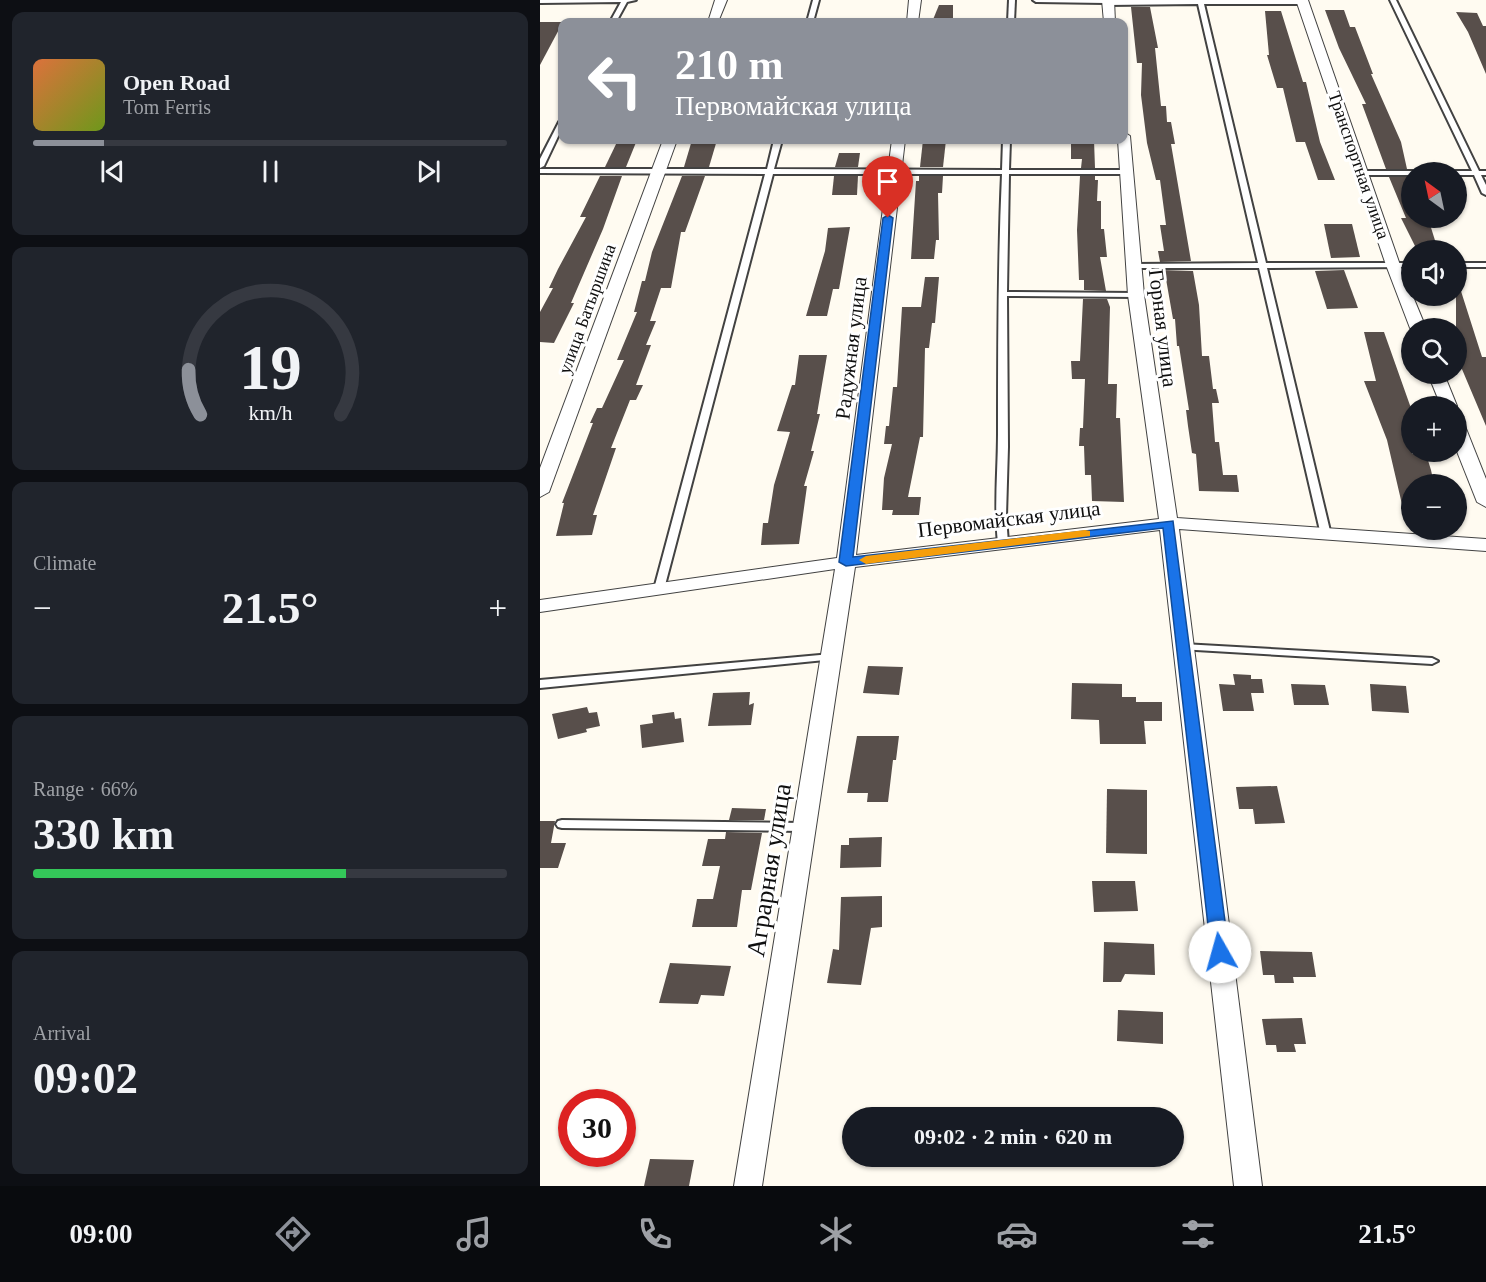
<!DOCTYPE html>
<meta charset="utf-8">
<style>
body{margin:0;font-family:"Times New Roman",serif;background:#20242c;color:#f1f3f6;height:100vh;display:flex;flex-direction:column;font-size:22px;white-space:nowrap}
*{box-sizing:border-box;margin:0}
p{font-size:20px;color:#9ea1a6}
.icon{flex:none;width:33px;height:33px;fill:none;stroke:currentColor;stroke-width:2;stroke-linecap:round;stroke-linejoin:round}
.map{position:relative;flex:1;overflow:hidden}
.drawer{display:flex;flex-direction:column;gap:12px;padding:12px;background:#0d0f14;width:540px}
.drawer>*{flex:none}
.banner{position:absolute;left:18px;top:18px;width:570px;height:126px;border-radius:12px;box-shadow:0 2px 4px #0004;background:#8c9099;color:#fff;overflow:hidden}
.needle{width:39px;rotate:327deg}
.controls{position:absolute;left:861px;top:162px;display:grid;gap:12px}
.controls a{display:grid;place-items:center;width:66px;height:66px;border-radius:50%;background:#171b24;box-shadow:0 2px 4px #0004;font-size:30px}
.speed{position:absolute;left:18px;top:1089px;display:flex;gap:12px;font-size:30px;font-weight:700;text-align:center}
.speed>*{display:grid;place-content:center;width:78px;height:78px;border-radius:50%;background:#171b24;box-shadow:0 2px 4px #0004;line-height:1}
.speed .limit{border:9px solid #d22;background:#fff;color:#111}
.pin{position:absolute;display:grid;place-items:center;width:51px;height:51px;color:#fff;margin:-62px -26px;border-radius:50% 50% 50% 0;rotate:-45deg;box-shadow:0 0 6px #0007}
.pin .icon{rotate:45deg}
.me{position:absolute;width:66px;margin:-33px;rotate:353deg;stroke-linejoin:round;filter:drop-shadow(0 0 4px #0008)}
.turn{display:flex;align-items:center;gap:21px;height:126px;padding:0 18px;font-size:27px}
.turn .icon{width:78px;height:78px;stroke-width:2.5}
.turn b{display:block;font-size:42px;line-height:51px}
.big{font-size:45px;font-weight:600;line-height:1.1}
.drawer .card{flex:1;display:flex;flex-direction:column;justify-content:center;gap:9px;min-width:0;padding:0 21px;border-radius:12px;background:#20242c}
.drawer .dial{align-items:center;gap:0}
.dial svg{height:156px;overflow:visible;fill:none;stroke:#363941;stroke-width:7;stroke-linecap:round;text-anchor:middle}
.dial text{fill:#f1f3f6;stroke:none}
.song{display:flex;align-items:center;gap:18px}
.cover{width:72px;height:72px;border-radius:9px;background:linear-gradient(135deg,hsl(20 70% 55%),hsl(80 70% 35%))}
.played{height:6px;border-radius:3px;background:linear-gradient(90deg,#8c9099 15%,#363941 15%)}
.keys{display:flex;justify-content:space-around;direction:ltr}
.heat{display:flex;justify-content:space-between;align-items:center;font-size:33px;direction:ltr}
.charge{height:9px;border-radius:4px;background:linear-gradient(90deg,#34c759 66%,#363941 0)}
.trip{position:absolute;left:302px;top:1107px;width:342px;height:60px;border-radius:30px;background:#171b24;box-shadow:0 2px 4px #0004;font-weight:600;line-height:60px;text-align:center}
.tabs{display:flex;height:96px;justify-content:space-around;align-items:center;background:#090b0e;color:#9ea1a6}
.tabs .icon{width:42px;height:42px}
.tabs .current{color:#8c9099}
.tabs b{font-size:27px;color:#f1f3f6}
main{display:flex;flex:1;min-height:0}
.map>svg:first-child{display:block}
.building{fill:#584f4b}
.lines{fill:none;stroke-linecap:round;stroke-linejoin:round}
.lane-casing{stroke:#424242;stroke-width:4}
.street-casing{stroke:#424242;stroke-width:2}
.lane{fill:#fff;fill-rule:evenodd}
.street{fill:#fff;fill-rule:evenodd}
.route{fill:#1a73e8;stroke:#114b97;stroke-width:1.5}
.slow{fill:#f59e0b}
.labels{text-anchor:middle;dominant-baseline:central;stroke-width:6;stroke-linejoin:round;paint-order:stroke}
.far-street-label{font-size:18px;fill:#0f0f0f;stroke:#fff}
.street-label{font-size:21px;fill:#0f0f0f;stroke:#fff}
.near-street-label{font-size:26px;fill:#0f0f0f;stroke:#fff}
</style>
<main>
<section class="drawer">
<div class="card">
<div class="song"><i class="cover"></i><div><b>Open Road</b><p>Tom Ferris</p></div></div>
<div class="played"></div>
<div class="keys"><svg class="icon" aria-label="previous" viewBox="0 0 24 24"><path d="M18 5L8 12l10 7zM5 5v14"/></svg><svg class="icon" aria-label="pause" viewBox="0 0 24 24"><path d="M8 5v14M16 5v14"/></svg><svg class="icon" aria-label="next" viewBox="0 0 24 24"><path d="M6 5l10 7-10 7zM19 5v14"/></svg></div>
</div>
<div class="card dial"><svg viewBox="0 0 100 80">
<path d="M14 69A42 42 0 1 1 86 69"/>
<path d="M14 69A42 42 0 0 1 8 46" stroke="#8c9099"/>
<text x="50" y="56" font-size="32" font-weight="700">19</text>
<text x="50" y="72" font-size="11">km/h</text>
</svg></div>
<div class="card"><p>Climate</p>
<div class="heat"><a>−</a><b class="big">21.5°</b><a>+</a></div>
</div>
<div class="card"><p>Range · 66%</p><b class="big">330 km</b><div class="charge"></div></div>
<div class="card"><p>Arrival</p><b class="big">09:02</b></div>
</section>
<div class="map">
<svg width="946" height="1186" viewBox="0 0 946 1186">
<rect width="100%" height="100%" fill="#fffbf1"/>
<!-- building -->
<g class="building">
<polygon points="399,5 413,5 413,22 392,22"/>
<polygon points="591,7 610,7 618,48 615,48 621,106 626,106 627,122 631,122 635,144 631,144 651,261 620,262 618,251 624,251 620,225 626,225 620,180 616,180 607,143 601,95 602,63 597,63"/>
<polygon points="785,10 804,10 810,27 815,27 833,74 831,74 861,142 867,169 846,169 822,104 826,104 799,48"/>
<polygon points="725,11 741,11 763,82 766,82 780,142 795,180 778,180 765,142 756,142 743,88 737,88 727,55 729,55"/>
<polygon points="916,12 937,13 943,26 946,26 946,74 928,32"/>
<polygon points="0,22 23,22 0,65"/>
<polygon points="78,140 97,140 86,167 65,167"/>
<polygon points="152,140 177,140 169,167 144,167"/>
<polygon points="383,140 406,140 403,167 380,167"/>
<polygon points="531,140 554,140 555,168 541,168 542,159 531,159"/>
<polygon points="299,153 320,153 318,167 295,167"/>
<polygon points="60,176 82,176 63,229 31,303 34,303 14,343 0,342 0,312 13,288 9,288 18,269 46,217 40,217"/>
<polygon points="142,176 165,176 145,232 141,232 131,288 121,288 110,321 116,321 106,345 111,345 96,385 103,385 96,400 90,400 71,448 76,448 53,515 57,515 52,535 16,536 24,503 22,503 53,423 50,423 57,408 62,408 84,360 77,360 97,312 94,312 102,281 105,281 112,252"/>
<polygon points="294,176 318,176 317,195 292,195"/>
<polygon points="379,176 403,176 402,193 398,193 399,240 396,240 394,259 371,259 376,181 379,181"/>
<polygon points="540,176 555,176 555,180 558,180 557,201 561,201 561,229 564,229 567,257 560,257 566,291 544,290 544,280 539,280 537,230"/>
<polygon points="849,177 869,177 872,218 888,218 898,250 877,250 861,218 866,218"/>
<polygon points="784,224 812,224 820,257 791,258"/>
<polygon points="310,227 299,289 293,289 287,316 266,316 285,251 288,228"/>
<polygon points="621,270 653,271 659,305 662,356 669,356 673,389 676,389 679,403 672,403 675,442 679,442 683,475 697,475 699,492 659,491 656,454 652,453 648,426 646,410 649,410 639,346 637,346 635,319 633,319 626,279 623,279"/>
<polygon points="804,270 818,308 787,309 775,271"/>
<polygon points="385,277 399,277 395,323 392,323 389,348 385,348 383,437 380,437 368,497 381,497 379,515 352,515 353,510 342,510 344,478 352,444 344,444 346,426 349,426 353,387 357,387 362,307 381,307"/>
<polygon points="920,288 942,357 946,357 946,426 916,355 916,289"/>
<polygon points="543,299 567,299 570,307 568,384 577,384 576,418 580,418 584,502 552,501 551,475 545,475 544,446 539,446 540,428 543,428 545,379 532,379 531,361 540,361"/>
<polygon points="824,332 844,332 872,411 872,454 886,454 891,470 894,484 872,484 872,512 864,513 847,440 824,381 836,381"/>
<polygon points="259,355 287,355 277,414 280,414 271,451 274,451 264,486 267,486 259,544 221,545 223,523 228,523 234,485 250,432 237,431 252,385 255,385"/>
<polygon points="328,666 363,667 359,695 323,693"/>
<polygon points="693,674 711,675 711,679 722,679 724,693 711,693 714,711 683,711 679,684 695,685"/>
<polygon points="532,683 582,684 582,697 596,697 596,702 622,702 622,721 604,721 606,744 560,744 559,720 531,719"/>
<polygon points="751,684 785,685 789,705 754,705"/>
<polygon points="830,684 866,686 869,713 832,711"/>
<polygon points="210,692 209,705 214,703 211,725 168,726 173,693"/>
<polygon points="47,707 49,713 57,712 60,726 46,729 47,732 18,739 12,714"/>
<polygon points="134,712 135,719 141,718 144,742 102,748 100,725 113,723 112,715"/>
<polygon points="317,736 359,736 356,760 353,760 348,802 327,802 328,793 307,793"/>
<polygon points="737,786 745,823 715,824 713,809 699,809 696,787"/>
<polygon points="567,789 607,790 607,854 566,853"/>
<polygon points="192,808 226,809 224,820 189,820"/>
<polygon points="0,821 15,821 11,843 26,843 18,868 0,868"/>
<polygon points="186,832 222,833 211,890 202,890 197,927 152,927 157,899 173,899 180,866 162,866 168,839 185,839"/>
<polygon points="342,837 341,867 300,868 301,845 309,845 309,838"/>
<polygon points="552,881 595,881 598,911 554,912"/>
<polygon points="342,896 342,927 331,928 321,985 287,983 293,949 299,950 301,897"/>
<polygon points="564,942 614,944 615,975 585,974 581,982 563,982"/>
<polygon points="720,951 772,952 776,977 753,977 754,983 735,983 734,975 723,975"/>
<polygon points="130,963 191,966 184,996 161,995 158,1004 119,1003"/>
<polygon points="578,1010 623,1012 623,1044 577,1041"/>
<polygon points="762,1018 766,1044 754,1044 756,1052 737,1052 736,1045 726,1045 722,1019"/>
<polygon points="110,1159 154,1160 149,1186 104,1186"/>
</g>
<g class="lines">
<!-- lane casing -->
<g class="lane-casing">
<g id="lane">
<polygon points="0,0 96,0 87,2 76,22 70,22 81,2 0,3"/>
<polygon points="273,0 279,0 273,22 267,22"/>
<polygon points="469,0 475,0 474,22 468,22"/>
<polygon points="493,0 763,0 766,2 763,4 664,4 726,263 872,263 872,267 727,268 791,535 790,537 786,538 781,535 719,268 594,268 590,266 594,264 718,263 658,4 568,5 565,3 496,2"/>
<polygon points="850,0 856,0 939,171 946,171 946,175 941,175 946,185 946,195 942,193 934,175 916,175 916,172 913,172 916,171 932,171"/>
<polygon points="22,120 22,128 4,166 0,168 0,159 19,122"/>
<path d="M 234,140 L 242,140 L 234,169 L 462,170 L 463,140 L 470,140 L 469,170 L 588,170 L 592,172 L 588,174 L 469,174 L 467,292 L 596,293 L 600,295 L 596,297 L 467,296 L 468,447 L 466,516 L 468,543 L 467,545 L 459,545 L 458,543 C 454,507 458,470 458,434 C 458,347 458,261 462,174 L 233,174 L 124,589 L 119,592 L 114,589 L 225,174 L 0,173 L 0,169 L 227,169 Z"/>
<polygon points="819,171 872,171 875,172 872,172 872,175 822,175 818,173"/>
<rect x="916" y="263" width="30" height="4"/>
<polygon points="643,644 892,658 898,661 892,664 639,649 638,647 639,645"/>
<polygon points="291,654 296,657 295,659 0,688 0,680"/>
<polygon points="22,820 264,823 268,824 270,827 268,830 264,831 22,828 18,827 16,824 18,821"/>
</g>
</g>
<!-- street casing -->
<g class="street-casing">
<g id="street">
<polygon points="175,0 187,0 178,22 168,22"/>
<polygon points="369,0 381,0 378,22 367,22"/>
<polygon points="562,0 574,0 575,22 564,22"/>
<polygon points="756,0 768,0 860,265 886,328 870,328 846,265"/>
<polygon points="584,132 590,136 604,295 637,518 946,539 946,551 639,529 722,1186 694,1186 620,530 315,567 222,1186 194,1186 295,569 0,612 0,600 297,558 352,140 365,140 316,555 619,519 588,295 578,140 584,140"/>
<polygon points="123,140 137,140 9,492 0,497 0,468"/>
<polygon points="888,374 904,374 917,406 916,407 901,406"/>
<polygon points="916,421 925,426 946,479 946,507 937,502 916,449"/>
</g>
</g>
<!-- lane -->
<use href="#lane" class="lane"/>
<!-- street -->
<use href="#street" class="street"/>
</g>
<!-- route -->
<polygon class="route" points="348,215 353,218 313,557 633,521 689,952 686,956 674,956 671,952 623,528 306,566 299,562 343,218"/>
<!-- slow -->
<polygon class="slow" points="545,530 550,531 550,536 326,564 319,560 326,556"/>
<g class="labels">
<!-- far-street labels -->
<g class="far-street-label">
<text transform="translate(819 165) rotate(71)">Транспортная улица</text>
<text transform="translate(47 309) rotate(-70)">улица Батыршина</text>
</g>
<!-- street labels -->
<g class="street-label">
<text transform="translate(623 328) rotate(83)">Горная улица</text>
<text transform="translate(311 348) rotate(-83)">Радужная улица</text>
<text transform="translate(469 519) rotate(-7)">Первомайская улица</text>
</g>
<!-- near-street labels -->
<g class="near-street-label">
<text transform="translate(229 870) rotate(-81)">Аграрная улица</text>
</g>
</g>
</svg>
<div class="controls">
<a><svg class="needle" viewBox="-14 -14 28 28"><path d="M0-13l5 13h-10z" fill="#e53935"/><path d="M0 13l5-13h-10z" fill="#9ea1a6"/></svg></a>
<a><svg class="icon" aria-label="sound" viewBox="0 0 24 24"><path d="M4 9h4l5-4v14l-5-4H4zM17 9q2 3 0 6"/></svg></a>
<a><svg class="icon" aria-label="search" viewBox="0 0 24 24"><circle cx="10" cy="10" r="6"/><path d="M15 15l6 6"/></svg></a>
<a>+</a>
<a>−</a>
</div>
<div class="speed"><div class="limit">30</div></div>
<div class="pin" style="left:348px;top:218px;background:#d93025"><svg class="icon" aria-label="arrive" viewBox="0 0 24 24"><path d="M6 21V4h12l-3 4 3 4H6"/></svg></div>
<svg class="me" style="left:680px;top:952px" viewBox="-20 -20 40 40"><circle r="19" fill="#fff"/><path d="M0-13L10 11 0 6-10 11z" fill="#1a73e8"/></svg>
<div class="trip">09:02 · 2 min · 620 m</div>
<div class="banner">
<div class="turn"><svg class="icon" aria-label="left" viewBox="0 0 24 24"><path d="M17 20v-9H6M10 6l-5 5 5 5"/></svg><div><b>210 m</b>Первомайская улица</div></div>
</div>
</div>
</main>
<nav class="tabs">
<b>09:00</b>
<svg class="icon current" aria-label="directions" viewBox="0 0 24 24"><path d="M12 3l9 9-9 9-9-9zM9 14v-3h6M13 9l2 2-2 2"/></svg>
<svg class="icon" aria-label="music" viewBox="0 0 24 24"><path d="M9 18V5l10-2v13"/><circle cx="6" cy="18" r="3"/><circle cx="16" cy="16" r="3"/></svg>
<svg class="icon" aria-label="phone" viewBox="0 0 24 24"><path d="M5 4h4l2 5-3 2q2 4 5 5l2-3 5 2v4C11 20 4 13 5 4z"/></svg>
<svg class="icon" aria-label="climate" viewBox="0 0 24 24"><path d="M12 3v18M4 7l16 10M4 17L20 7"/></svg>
<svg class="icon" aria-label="car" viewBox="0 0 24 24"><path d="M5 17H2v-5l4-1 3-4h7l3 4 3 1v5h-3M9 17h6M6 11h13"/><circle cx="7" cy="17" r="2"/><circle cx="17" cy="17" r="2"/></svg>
<svg class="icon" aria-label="filters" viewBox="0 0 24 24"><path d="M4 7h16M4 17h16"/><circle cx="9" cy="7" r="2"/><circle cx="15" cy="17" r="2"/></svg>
<b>21.5°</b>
</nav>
